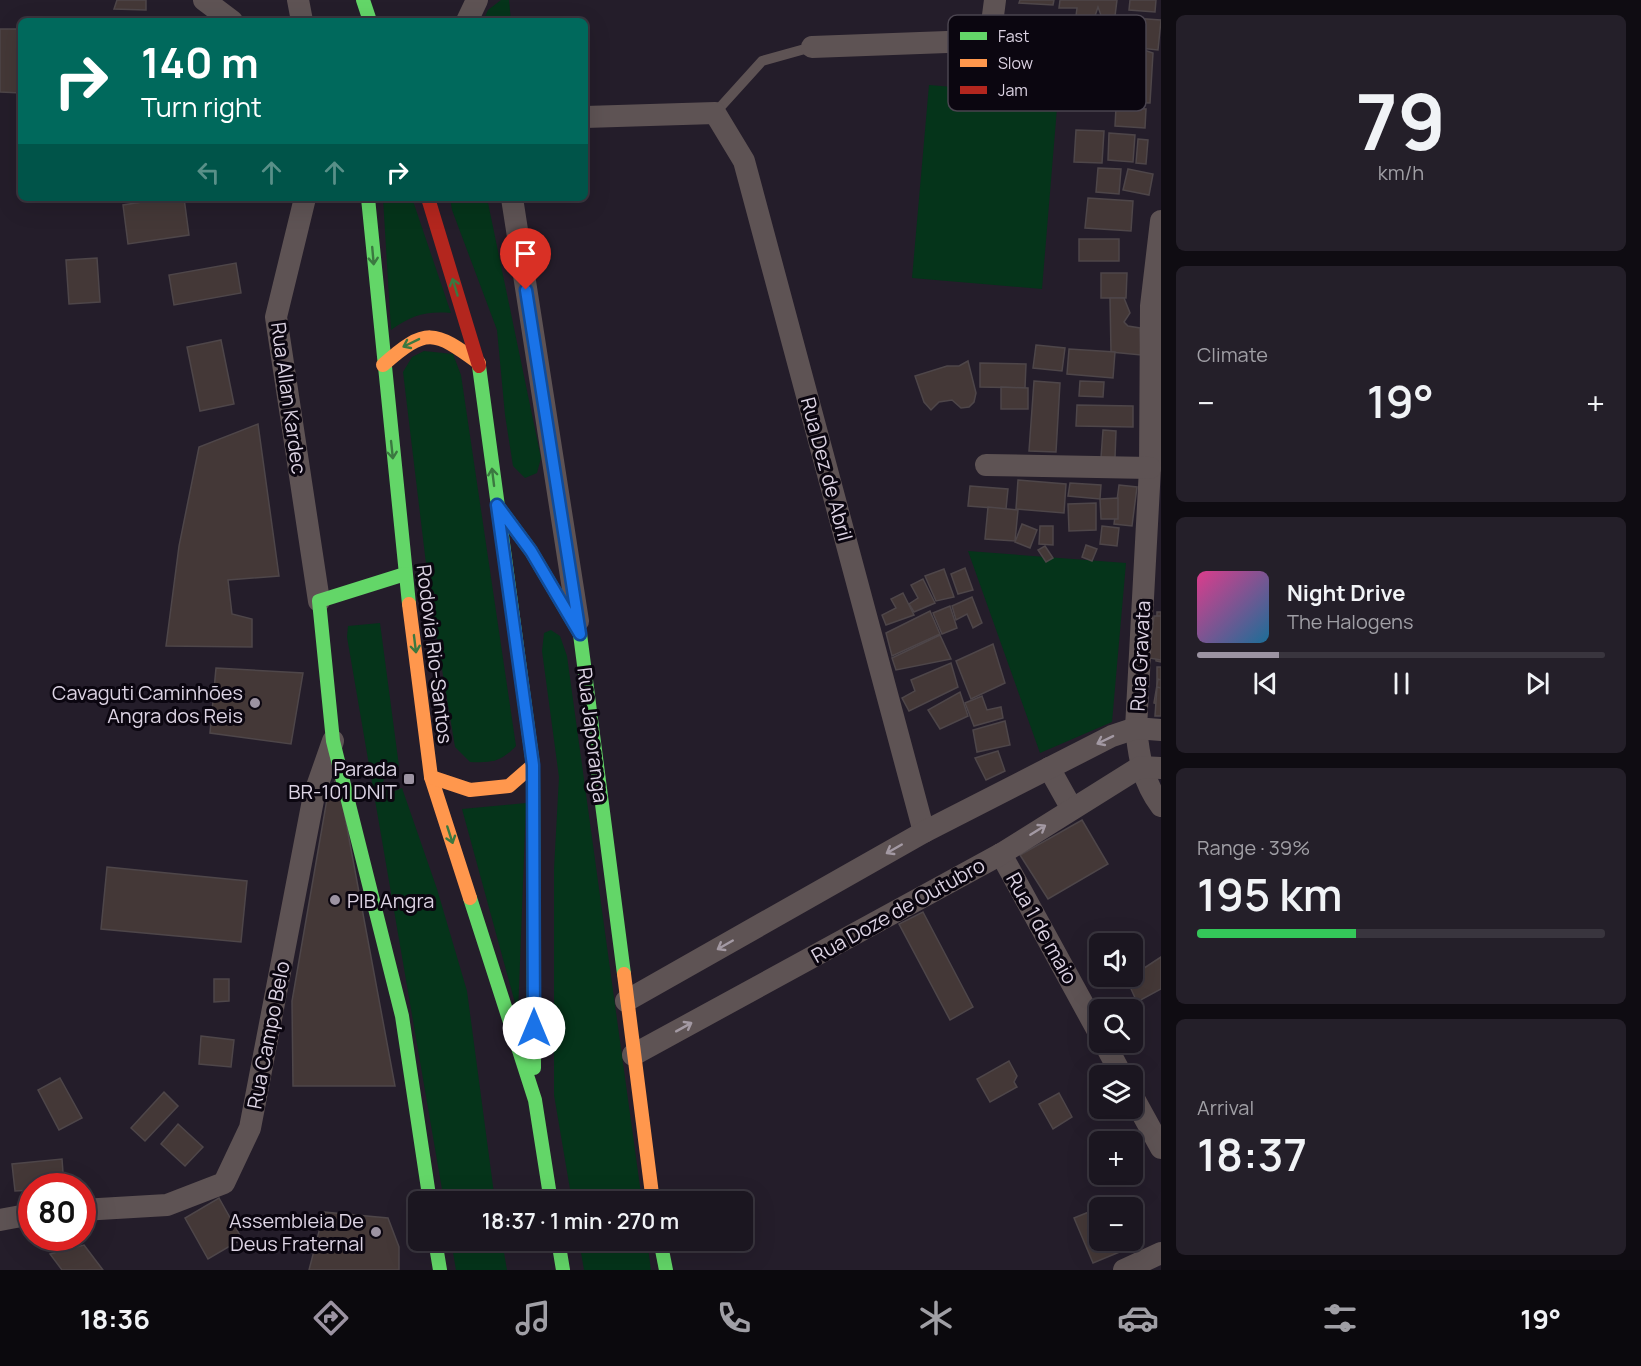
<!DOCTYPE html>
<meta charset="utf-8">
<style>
body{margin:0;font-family:Manrope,sans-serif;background:#241f29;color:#f1f3f6;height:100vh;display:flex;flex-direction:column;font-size:22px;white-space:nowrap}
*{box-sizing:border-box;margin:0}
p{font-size:20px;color:#a09fa5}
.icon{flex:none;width:33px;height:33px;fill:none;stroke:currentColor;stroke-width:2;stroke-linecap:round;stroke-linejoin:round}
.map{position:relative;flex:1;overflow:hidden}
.details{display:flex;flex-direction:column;gap:15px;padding:15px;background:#0f0c12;width:480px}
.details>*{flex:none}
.banner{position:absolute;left:18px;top:18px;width:570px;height:183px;border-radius:9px;box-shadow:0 6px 24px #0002,0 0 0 2px #39353e;background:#00695c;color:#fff;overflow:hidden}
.tools{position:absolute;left:1089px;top:933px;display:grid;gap:12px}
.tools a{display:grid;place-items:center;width:54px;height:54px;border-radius:9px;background:#1b1620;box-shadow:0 6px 24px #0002,0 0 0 2px #39353e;font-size:30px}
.speed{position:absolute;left:18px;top:1173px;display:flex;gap:12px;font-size:30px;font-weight:700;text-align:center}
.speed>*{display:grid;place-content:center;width:78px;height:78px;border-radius:50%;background:#1b1620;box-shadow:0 6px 24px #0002,0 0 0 2px #39353e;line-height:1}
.speed .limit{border:9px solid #d22;background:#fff;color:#111}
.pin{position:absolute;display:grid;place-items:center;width:51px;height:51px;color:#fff;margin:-62px -26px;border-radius:50% 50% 50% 0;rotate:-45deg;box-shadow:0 0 6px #0007}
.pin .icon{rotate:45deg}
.me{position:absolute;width:66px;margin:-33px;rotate:0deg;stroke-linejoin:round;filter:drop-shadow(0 0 4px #0008)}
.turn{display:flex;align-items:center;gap:21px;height:126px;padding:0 24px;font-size:27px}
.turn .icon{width:78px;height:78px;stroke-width:2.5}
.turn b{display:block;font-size:42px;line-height:51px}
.lanes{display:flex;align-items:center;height:57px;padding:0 24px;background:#0003;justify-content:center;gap:30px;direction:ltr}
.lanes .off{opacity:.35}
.big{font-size:45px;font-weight:600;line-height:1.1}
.details .widget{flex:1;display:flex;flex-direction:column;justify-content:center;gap:9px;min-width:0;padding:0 21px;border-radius:9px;background:#241f29}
.details .dial{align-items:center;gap:0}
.dial b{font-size:78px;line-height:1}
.song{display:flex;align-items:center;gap:18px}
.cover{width:72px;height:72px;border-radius:9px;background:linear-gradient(135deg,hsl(330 70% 55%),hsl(200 70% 35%))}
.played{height:6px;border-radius:3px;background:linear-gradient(90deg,#9c93a2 20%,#39353e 20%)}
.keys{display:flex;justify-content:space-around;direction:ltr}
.heat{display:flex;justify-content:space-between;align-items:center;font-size:33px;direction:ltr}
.charge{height:9px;border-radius:4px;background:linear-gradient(90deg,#34c759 39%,#39353e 0)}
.trip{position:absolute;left:408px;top:1191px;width:345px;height:60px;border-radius:9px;background:#1b1620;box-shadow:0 6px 24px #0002,0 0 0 2px #39353e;font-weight:600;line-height:60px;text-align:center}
.tabs{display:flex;height:96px;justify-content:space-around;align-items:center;background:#0b090d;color:#a09fa5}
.tabs .icon{width:42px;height:42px}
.tabs .current{color:#9c93a2}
.tabs b{font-size:27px;color:#f1f3f6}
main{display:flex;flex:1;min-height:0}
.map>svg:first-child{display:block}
.green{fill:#05341a}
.building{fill:#443837;stroke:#4e4649;stroke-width:1.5}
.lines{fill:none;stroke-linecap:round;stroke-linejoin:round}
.lane{stroke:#5e5354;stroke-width:10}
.street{stroke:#5e5354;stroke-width:22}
.fast{stroke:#63d668;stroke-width:14}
.slow{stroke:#ff974d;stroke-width:14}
.jam{stroke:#b3261e;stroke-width:14}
.oneway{stroke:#3b7840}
.oneway2{stroke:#a399a3}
.route-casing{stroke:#114b97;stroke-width:15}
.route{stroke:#1a73e8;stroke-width:10}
.poi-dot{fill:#9c93a2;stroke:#0b0610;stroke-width:2}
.labels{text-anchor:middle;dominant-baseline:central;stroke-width:6;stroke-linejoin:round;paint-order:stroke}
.street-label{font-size:20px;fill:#dcd3e3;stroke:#0b0610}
.poi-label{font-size:20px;fill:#dcd3e3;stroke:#0b0610;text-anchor:end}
.key{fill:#0b0610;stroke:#4a444f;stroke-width:1.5}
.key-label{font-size:16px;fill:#dcd3e3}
</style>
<main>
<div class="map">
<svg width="1161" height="1270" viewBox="0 0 1161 1270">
<rect width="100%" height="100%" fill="#241d2a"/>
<!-- green -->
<g class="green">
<polygon points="501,0 509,0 511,21 483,21 488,10"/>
<polygon points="929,85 1058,96 1042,289 912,278"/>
<path d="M 383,198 L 412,198 L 451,313 C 425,311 412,315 391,330 Z"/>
<polygon points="450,198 487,198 541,458 537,473 525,478 513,466 505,415 497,330 452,210"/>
<path d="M 424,351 L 453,354 L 461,375 L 516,746 C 501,762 491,763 470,762 L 455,747 L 430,597 L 403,372 L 412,357 Z"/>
<polygon points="968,551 1126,563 1112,722 1040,753"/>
<polygon points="380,623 399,766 387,769 382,786 395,791 402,788 437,889 467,991 495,1201 444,1201 347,637 348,626"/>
<polygon points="551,630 560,636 567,656 642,1201 572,1201 554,1095 554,869 559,777 542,651 544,633"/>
<polygon points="526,803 518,1014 462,809"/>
<polygon points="451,1241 502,1241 507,1270 456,1270"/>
<polygon points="579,1241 647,1241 651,1270 584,1270"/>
</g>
<!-- building -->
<g class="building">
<polygon points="117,0 146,0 146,10 114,9"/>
<polygon points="1020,0 1054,0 1053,5 1019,3"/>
<polygon points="1060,0 1117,0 1115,16 1102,18 1098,7 1095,16 1076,16 1077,8 1059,8"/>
<polygon points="1130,0 1156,0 1155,12 1129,10"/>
<polygon points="1133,18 1161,20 1158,50 1130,47"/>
<polygon points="0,29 21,29 21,93 0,92"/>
<polygon points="1138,48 1153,53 1150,103 1120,102 1121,55"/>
<polygon points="1116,107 1146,109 1145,128 1115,126"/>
<polygon points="1076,130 1104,131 1102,163 1074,162"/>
<polygon points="1109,133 1135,135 1133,162 1108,160"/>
<polygon points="1138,139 1148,140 1146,164 1136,163"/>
<polygon points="1098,168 1121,169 1119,194 1096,192"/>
<polygon points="1128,169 1153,174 1149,195 1123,190"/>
<polygon points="168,198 184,198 189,235 128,244 123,205"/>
<polygon points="1088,198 1133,201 1131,231 1085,228"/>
<rect x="1079" y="239" width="40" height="22"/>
<polygon points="97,258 100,302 69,304 66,260"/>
<polygon points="236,263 241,293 174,305 169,275"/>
<polygon points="1101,273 1127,273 1126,298 1101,298"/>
<polygon points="1110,298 1124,298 1130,313 1124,322 1128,326 1140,328 1141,355 1111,352"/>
<polygon points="221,340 234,404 200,411 187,347"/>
<polygon points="1036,345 1065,348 1062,371 1033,368"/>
<polygon points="1069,349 1115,352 1113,378 1067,374"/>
<polygon points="968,361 976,393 974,402 969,407 961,408 952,400 939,402 931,410 924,402 915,376 947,366 959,366"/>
<polygon points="980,363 1026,364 1025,388 980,387"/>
<polygon points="1034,381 1060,383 1056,452 1029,451"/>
<polygon points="1080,381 1104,382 1103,397 1079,396"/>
<polygon points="1001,387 1028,388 1028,409 1001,409"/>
<polygon points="1077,405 1133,406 1133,427 1076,426"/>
<polygon points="258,424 279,576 228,580 232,614 252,619 252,647 166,646 179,546 199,447"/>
<polygon points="1103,430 1116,431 1115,458 1101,458"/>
<polygon points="1018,480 1066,484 1064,513 1016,509"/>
<polygon points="1070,483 1101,485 1100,499 1068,496"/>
<polygon points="1119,485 1137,487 1132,526 1114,524"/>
<polygon points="970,486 1008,489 1006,509 968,506"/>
<polygon points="1118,498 1118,519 1101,519 1100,499"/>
<polygon points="1096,503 1096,530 1069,531 1068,504"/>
<polygon points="988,507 1018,510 1015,541 985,539"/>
<polygon points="1022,524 1037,530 1030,548 1015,542"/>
<polygon points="1040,526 1053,526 1053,545 1039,544"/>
<polygon points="1102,526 1119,528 1117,546 1100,544"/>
<polygon points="1086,545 1097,549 1092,561 1082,557"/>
<polygon points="1045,546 1053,558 1046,562 1038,550"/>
<polygon points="965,568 973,590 958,594 951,574"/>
<polygon points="944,569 954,597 936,601 925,576"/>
<polygon points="923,579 935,603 914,612 909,604 918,598 911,585"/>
<polygon points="903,593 914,615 886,625 882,615 896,608 891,599"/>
<polygon points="972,597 982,623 973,628 967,614 956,620 952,606"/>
<polygon points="950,606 957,628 942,634 933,613"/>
<polygon points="930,611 940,634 892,656 886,633"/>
<polygon points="1157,612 1161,612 1161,662 1156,661"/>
<polygon points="1154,616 1161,616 1161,660 1149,658"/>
<polygon points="940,635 951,659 896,670 892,658"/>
<polygon points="993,644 1005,683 971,699 956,661"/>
<polygon points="951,663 958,687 909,711 902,698 915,691 911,680"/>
<rect x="1157" y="667" width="4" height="26"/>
<polygon points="216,668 303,673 291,744 210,733"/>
<polygon points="1158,679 1161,680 1161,705 1154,703"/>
<polygon points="1157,687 1161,688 1161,716 1155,716"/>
<polygon points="960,692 968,716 940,729 928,710"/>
<polygon points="982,696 987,710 1001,707 1003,718 974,726 965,703"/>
<polygon points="1005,721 1010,745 977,752 973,730"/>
<polygon points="998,751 1005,771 986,780 975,758"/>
<polygon points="338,775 340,790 395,1086 293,1086 292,1001 327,799"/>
<polygon points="1082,820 1108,864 1048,899 1020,855"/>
<polygon points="107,867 247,881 241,942 101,929"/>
<polygon points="923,912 973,1007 950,1020 899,924"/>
<polygon points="1161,957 1161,989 1137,1002 1126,978 1132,976"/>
<polygon points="214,979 229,979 229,1001 214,1002"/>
<polygon points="201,1036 234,1040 231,1067 199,1064"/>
<polygon points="1009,1061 1017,1076 1014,1082 1017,1087 990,1102 977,1079"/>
<polygon points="60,1078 82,1118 59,1130 38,1090"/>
<polygon points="164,1092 178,1106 145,1141 131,1128"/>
<polygon points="1059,1093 1072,1117 1053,1129 1039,1104"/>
<polygon points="178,1124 203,1147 185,1166 161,1144"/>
<polygon points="62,1159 64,1186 32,1186 32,1190 15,1191 12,1164"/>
<polygon points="219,1198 242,1239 208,1259 185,1218"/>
<polygon points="1116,1201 1118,1208 1100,1208 1100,1240 1132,1240 1134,1246 1093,1263 1074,1218"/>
<polygon points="324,1212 388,1218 399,1247 399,1270 309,1270"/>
<polygon points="84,1245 103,1270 62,1270 50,1254"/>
</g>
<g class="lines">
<!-- lane -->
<polyline class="lane" points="715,113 762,61 812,47"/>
<!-- street -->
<g class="street">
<polyline points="204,0 232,21"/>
<polyline points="298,0 302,21"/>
<polyline points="467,21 477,0"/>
<polyline points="812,47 974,41 991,31 995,0"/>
<polyline points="585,117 715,113 744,161 924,832"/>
<polyline points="305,198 276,317 319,601"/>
<polyline points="512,198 578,621"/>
<path d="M 1161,221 L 1151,306 L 1150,468 L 1136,728 C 1139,758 1143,782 1161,806"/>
<polyline points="986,465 1150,468"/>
<polyline points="1049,768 1072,809"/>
<polyline points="1001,854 1100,1035"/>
<polyline points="626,1001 924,832 1112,736 1136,728 1161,730"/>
<polyline points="1104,1042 1122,1076"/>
<polyline points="633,1055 1001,854 1140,767 1161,768"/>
<polyline points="1132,1095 1161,1148"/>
<polyline points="82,1210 167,1205 224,1183 250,1128 314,795 333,741"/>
<polyline points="0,1220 32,1214"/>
<polyline points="1124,1270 1161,1253"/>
</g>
<!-- fast -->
<g class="fast">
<polyline points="363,0 370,21"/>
<polyline points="368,198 409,604"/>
<polyline points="479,366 533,765 534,1068"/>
<polyline points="497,505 531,551 580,634 624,974"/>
<polyline points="405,574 319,601 333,741 402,1016 430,1202"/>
<polyline points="470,898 535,1100 551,1202"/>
<polyline points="435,1240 440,1270"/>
<polyline points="558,1240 563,1270"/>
<polyline points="660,1240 666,1270"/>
</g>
<!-- slow -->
<g class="slow">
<path d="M 383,365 C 426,327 434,330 479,363"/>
<polyline points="409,604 431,777 470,898"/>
<polyline points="431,777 470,790 509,786 533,765"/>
<polyline points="624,974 653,1202"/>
</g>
<!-- jam -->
<polyline class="jam" points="428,198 479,366"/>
</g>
<!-- one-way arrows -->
<defs><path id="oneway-shaft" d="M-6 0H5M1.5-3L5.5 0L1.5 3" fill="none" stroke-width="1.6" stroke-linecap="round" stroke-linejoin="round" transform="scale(1.5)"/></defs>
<g class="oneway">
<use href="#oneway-shaft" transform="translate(373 256) rotate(85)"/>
<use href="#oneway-shaft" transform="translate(455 287) rotate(-107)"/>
<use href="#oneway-shaft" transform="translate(411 343) rotate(154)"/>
<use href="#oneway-shaft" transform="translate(392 450) rotate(84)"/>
<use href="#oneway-shaft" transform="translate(493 477) rotate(-97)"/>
<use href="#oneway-shaft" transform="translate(415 644) rotate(83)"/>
<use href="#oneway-shaft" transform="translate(450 835) rotate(72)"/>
</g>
<g class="oneway2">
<use href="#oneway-shaft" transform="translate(1105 740) rotate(154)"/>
<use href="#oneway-shaft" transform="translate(1038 830) rotate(-32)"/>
<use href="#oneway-shaft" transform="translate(894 849) rotate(150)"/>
<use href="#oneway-shaft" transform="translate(725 945) rotate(150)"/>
<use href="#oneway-shaft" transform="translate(684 1027) rotate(-29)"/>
</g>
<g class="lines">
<!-- route casing -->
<g class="route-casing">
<polyline id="route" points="526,290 580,634 531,551 497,505 533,765 534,1028"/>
</g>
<!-- route -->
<use href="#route" class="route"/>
</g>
<!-- markers -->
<g class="poi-dot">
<circle cx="255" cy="703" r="6"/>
<rect x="403" y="773" width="12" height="12" rx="3"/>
<circle cx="335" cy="900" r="6"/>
<circle cx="376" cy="1232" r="6"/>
</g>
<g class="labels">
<!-- street labels -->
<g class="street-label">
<text transform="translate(289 398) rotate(82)">Rua Allan Kardec</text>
<text transform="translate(827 469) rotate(75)">Rua Dez de Abril</text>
<text transform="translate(435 654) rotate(83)">Rodovia Rio-Santos</text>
<text transform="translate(1140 656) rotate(-87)">Rua Gravata</text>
<text transform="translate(593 735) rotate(83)">Rua Japoranga</text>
<text transform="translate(898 910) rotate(-29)">Rua Doze de Outubro</text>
<text transform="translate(1042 928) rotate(61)">Rua 1 de maio</text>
<text transform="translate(268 1035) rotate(-79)">Rua Campo Belo</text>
</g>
<!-- poi labels -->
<g class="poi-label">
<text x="243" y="692">Cavaguti Caminhões<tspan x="243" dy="23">Angra dos Reis</tspan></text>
<text x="397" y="768">Parada<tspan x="397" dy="23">BR-101 DNIT</tspan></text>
<text x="347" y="900" text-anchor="start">PIB Angra</text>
<text x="364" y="1220">Assembleia De<tspan x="364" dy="23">Deus Fraternal</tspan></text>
</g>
</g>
<!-- legend -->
<rect x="948" y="15" width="198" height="96" rx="9" class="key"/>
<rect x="960" y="32" width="27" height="8" fill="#63d668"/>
<rect x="960" y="59" width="27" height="8" fill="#ff974d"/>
<rect x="960" y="86" width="27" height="8" fill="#b3261e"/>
<g class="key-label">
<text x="998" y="42">Fast</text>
<text x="998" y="69">Slow</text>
<text x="998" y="96">Jam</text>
</g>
</svg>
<div class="tools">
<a><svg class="icon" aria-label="sound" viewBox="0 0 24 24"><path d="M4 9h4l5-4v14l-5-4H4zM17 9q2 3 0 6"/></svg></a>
<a><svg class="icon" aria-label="search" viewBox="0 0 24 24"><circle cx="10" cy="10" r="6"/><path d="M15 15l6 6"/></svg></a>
<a><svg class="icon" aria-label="layers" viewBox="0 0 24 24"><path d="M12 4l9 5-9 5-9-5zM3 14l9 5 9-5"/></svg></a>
<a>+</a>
<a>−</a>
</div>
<div class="speed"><div class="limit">80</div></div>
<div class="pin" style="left:526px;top:290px;background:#d93025"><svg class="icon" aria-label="arrive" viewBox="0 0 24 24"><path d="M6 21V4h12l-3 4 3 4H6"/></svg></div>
<svg class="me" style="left:534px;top:1028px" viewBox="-20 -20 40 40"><circle r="19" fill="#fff"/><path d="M0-13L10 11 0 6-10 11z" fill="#1a73e8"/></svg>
<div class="trip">18:37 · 1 min · 270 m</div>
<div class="banner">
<div class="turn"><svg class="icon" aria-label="right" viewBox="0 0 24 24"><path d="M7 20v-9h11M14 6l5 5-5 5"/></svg><div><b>140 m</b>Turn right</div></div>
<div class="lanes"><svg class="icon off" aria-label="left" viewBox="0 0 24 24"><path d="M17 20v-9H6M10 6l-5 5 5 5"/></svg><svg class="icon off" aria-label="ahead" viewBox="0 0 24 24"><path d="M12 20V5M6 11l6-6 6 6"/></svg><svg class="icon off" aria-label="ahead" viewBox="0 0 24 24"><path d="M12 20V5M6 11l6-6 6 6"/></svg><svg class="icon" aria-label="right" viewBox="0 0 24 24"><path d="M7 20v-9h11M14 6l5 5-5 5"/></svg></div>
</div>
</div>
<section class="details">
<div class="widget dial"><b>79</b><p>km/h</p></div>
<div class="widget"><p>Climate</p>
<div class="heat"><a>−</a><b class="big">19°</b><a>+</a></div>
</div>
<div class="widget">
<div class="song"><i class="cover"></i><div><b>Night Drive</b><p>The Halogens</p></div></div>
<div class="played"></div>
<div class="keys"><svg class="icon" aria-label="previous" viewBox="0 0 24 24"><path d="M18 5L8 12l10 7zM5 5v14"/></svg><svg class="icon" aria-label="pause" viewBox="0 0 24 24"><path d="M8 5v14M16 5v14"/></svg><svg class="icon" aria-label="next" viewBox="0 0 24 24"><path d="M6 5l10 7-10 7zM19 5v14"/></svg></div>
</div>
<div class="widget"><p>Range · 39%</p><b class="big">195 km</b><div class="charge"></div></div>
<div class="widget"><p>Arrival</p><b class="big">18:37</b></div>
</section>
</main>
<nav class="tabs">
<b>18:36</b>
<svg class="icon current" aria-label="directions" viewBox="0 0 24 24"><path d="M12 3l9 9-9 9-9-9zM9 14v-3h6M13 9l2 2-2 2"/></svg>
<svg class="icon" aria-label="music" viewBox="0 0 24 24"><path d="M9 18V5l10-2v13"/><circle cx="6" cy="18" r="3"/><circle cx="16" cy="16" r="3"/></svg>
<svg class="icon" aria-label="phone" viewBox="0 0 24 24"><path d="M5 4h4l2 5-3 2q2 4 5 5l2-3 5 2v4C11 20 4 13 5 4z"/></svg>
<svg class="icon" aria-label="climate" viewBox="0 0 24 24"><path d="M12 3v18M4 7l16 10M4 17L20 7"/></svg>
<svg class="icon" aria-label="car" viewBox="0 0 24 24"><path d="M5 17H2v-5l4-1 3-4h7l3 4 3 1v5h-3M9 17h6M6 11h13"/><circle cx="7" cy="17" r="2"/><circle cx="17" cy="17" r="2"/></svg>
<svg class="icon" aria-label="filters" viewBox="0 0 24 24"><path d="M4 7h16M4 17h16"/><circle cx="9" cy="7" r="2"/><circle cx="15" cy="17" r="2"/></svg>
<b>19°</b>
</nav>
